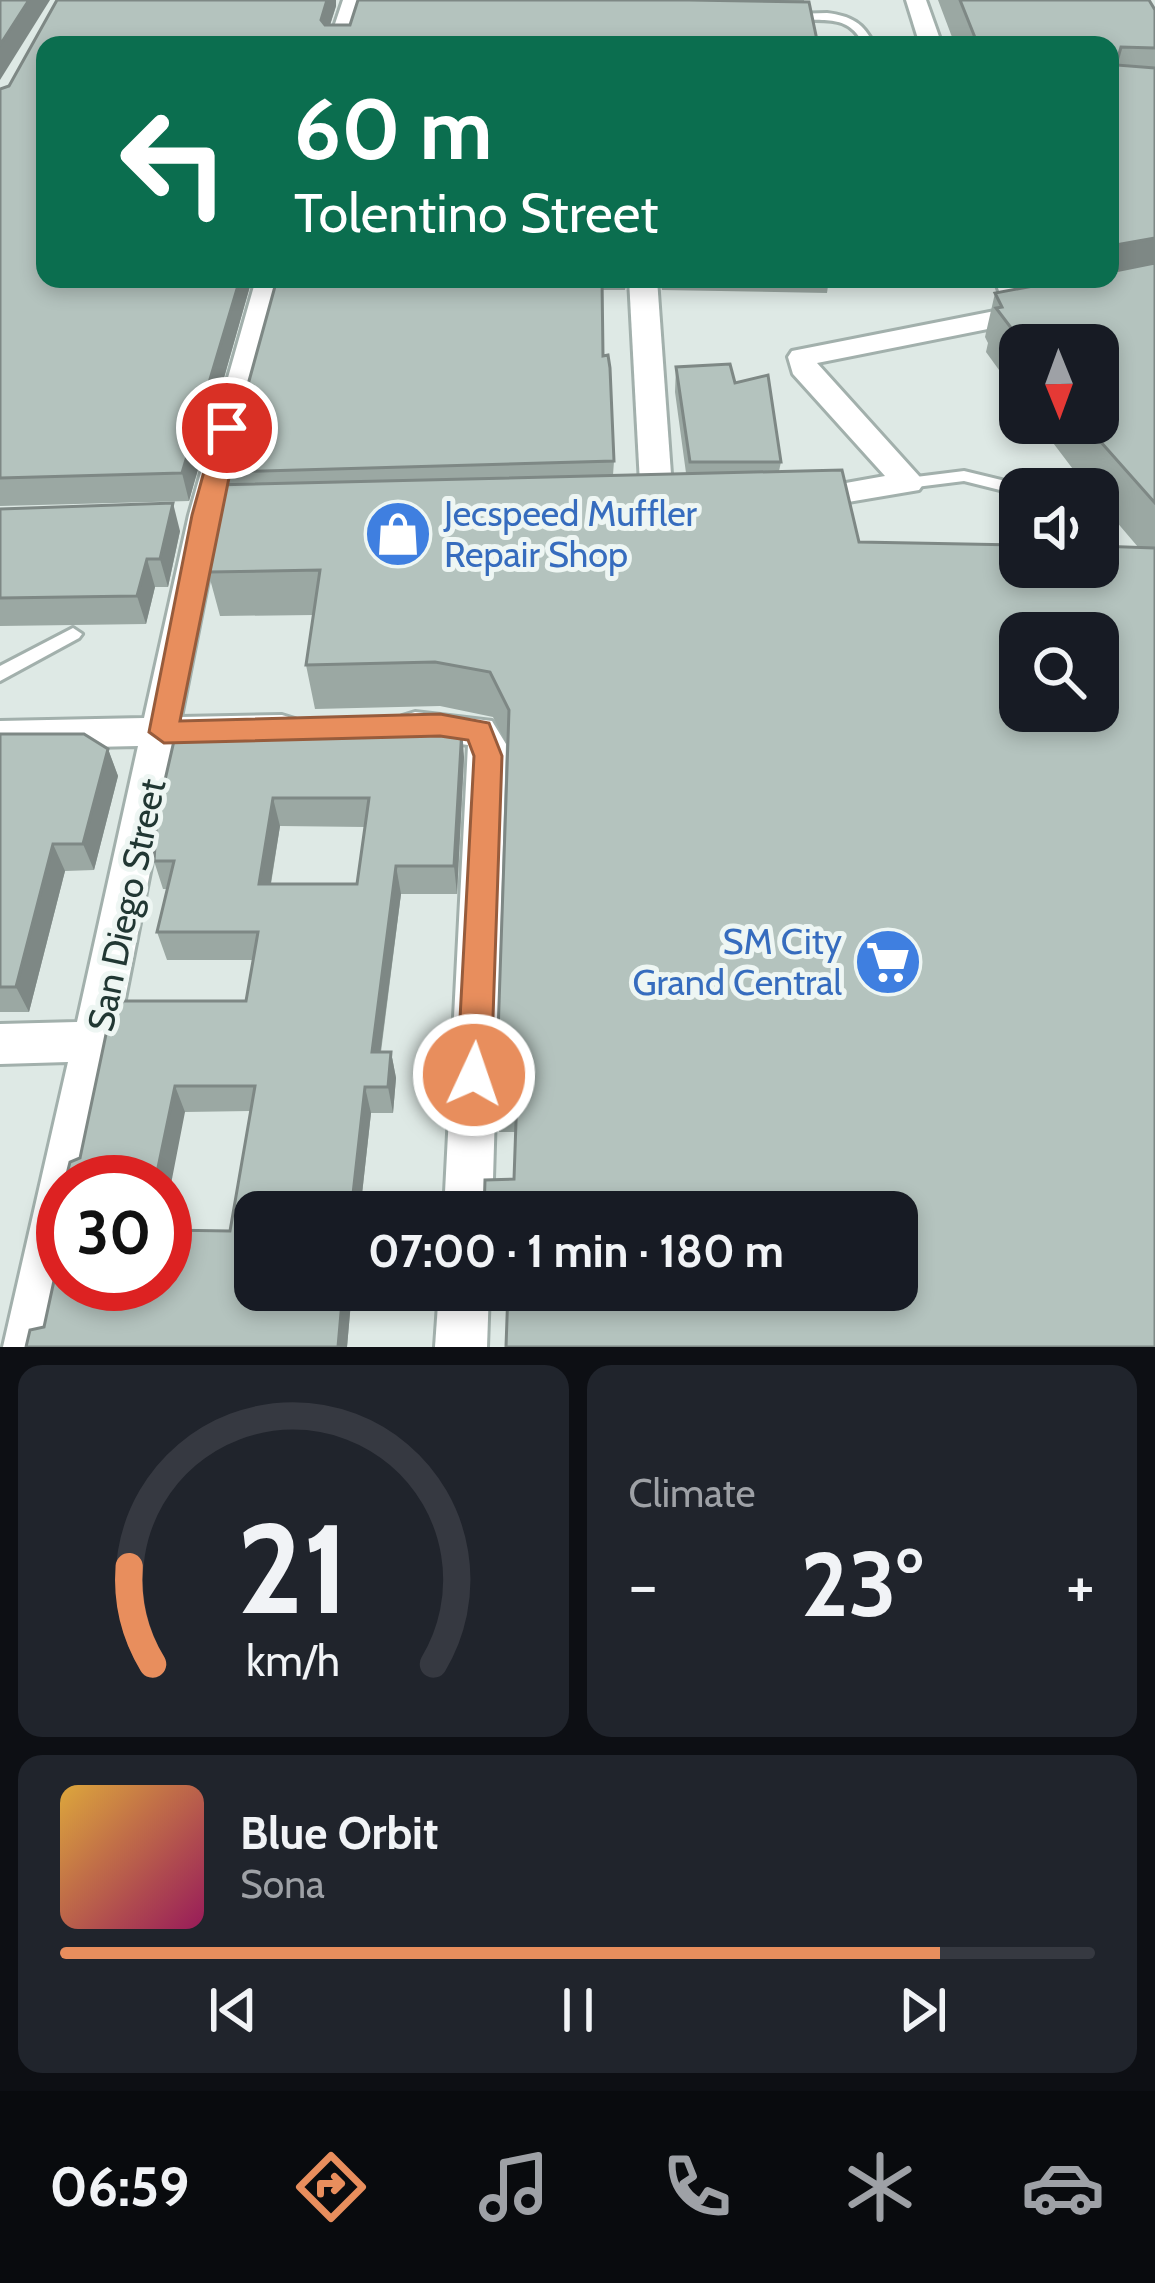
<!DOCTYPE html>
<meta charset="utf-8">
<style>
body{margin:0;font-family:Cabin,sans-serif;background:#20242c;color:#f1f3f6;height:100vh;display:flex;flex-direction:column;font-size:45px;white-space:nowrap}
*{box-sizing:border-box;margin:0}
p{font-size:39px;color:#9ea1a6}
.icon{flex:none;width:66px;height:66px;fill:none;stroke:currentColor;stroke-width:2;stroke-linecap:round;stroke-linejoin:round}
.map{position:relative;height:1347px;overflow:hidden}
.panel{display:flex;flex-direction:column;gap:18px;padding:18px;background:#0d0f14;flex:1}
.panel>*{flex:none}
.guide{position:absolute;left:36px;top:36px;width:1083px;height:252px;border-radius:24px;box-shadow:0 6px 18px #0003;background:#0b6e4f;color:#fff;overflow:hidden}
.needle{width:78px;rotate:179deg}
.tools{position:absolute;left:999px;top:324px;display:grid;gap:24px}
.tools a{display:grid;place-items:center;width:120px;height:120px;border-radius:24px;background:#171b24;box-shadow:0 6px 18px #0003;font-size:60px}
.speed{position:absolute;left:36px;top:1155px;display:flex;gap:24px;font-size:60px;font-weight:700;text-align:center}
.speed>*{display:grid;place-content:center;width:156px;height:156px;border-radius:50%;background:#171b24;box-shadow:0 6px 18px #0003;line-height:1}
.speed .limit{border:18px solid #d22;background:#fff;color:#111}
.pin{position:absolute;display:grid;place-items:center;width:102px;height:102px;color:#fff;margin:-51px;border:6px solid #fff;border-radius:50%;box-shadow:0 3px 12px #0007}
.me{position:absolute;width:132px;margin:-66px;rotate:3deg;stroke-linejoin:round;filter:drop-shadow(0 0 9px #0008)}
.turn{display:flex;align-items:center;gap:42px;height:252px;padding:0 60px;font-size:54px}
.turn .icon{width:156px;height:156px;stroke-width:2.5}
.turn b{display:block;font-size:84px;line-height:102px}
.big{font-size:90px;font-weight:700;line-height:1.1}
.panel .widget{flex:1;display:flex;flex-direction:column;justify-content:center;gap:18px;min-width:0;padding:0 42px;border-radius:24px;background:#20242c}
.panel .dial{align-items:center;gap:0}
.dial svg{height:312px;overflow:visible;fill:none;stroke:#363941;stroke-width:7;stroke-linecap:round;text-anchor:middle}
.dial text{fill:#f1f3f6;stroke:none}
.song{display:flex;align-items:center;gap:36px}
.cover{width:144px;height:144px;border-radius:18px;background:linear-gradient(135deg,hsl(40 70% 55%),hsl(330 70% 35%))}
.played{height:12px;border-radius:6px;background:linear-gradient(90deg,#e88e5d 85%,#363941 85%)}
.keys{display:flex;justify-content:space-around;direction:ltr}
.heat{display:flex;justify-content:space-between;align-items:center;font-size:66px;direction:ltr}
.panel .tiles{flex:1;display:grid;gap:18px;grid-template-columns:1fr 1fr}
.widget:last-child{grid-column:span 2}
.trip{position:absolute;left:234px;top:1191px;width:684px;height:120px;border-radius:24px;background:#171b24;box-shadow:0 6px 18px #0003;font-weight:700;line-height:120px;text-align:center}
.tab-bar{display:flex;height:192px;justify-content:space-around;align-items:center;background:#090b0e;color:#9ea1a6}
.tab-bar .icon{width:84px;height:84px}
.tab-bar .current{color:#e88e5d}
.tab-bar b{font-size:54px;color:#f1f3f6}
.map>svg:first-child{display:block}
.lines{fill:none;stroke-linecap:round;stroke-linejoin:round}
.lane-casing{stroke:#a2b0ac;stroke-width:6}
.street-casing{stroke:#a2b0ac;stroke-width:6}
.lane{fill:#fff;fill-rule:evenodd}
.street{fill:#fff;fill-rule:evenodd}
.wall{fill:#9ba8a3;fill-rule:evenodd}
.shaded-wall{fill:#7e8885}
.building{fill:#b4c3be;stroke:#7e8885;stroke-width:3;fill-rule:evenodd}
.route{fill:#e88e5d;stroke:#975c3c;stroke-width:3}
.labels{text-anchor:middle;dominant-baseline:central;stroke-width:10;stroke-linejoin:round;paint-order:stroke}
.shop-label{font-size:36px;fill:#366cbe;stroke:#eef6f3;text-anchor:start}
.street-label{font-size:36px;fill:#213733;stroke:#eef6f3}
</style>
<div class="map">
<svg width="1155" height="1347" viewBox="0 0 1155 1347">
<rect width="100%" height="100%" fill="#dee9e5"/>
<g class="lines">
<!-- lane casing -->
<g class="lane-casing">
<g id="lane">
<path d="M 827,13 C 851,16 864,23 874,45 L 864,45 C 846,8 816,26 787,17 L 792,14 Z"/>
<polygon points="964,471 1026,486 1027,489 1020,489 1020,495 964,481 908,488 900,483 908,478"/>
<polygon points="73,628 82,634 79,638 0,681 0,666"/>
</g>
</g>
<!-- street casing -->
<g class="street-casing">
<g id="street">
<polygon points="343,0 363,0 350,45 328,45"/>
<polygon points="906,0 926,0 942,45 920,45"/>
<polygon points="256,279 284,279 221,515 181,717 282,715 295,719 301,729 295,739 282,743 175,745 89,1182 63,1182 63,1284 68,1284 55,1347 3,1347 68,1062 0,1064 0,1024 77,1022 138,746 0,749 0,721 144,718 189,515"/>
<polygon points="629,279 657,279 673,502 657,512 641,502"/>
<polygon points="995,279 1023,279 1031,304 1047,312 1043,318 817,363 919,476 924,483 919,490 801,510 790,507 785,500 790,493 885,476 793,374 788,357 792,351 1005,309"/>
<polygon points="415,712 492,721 506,744 492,1212 444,1212 468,745 402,736 396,726 402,716"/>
<polygon points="439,1290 489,1290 487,1347 435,1347"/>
</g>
</g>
<!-- lane -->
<use href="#lane" class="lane"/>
<!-- street -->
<use href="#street" class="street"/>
</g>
<!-- wall -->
<g class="wall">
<polygon points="358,0 804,0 804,2 45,279 252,279 189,501 0,506 0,89 336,6 330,25 350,25"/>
<polygon points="938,0 1149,0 1155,10 1155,1347 493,1308 491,1290 897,1290 514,1179 516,1132 499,1132 496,1093 508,747 493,717 440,706 315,709 306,665 313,615 220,616 200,542 227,484 224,472 277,279 628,279 625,290 602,290 603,356 614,461 613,475 686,473 675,392 676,367 735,383 781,462 779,471 859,542 1138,547 1098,500 1098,489 1088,489 1038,423 1098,423 1098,345 1020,345 1020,399 986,352 988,343 985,337 995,293 1047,284 1045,279 1110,279 1110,45 955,45"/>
<polygon points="659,279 829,279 827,293 662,290"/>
<polygon points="0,509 180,531 168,587 155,587 146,624 0,626"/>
<polygon points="0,734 108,749 118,776 94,870 65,871 29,1012 0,1012"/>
<path d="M 464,757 L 457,894 L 401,894 L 381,1052 L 391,1052 L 396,1078 L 393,1113 L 371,1113 L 360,1212 L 255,1212 L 255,1290 L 352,1290 L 347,1347 L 26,1347 L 44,1327 L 57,1263 L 58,1235 L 53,1228 L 63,1190 L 63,1284 L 230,1231 L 250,1111 L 185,1112 L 80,1158 L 246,1001 L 253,960 L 167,960 L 157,932 L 167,889 L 163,889 L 154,861 L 157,815 ZM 280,826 L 365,827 L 357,884 L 271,884 Z"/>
</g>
<!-- shaded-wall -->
<g class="shaded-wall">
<polygon points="29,0 50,0 0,80 0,45"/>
<polygon points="327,0 336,0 336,6 324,44 321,20"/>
<polygon points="1155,238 1155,276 1052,298 1057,279 1110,279 1110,246"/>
<polygon points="240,279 252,279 189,501 182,473"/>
<polygon points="173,503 180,531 168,587 160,559"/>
<polygon points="147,559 155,587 146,624 137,596"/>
<polygon points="462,728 464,757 457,894 454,866"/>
<polygon points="108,749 118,776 94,870 83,844"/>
<polygon points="273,798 280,826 266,912 259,884"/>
<polygon points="53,844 65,871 29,1012 16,987"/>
<polygon points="396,866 401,894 377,1078 372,1052"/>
<polygon points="391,1052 396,1078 393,1113 388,1087"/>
<polygon points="175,1086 185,1112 165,1215 165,1182 155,1182"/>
<polygon points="365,1087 371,1113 360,1212 351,1212"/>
<polygon points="343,1290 352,1290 347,1347 338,1347"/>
</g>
<!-- building -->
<g class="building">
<polygon points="0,0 29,0 0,45"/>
<polygon points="57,0 327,0 321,20 325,25 350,25 358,0 689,0 809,2 818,45 45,45 45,279 240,279 182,473 0,478 0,89 9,86"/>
<polygon points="960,0 1149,0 1155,10 1155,48 1121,47 1116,65 1155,68 1155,238 1110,246 1110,45 978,45"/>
<polygon points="1155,263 1155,503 1084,423 1098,423 1098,345 1024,345 996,308 1002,307 995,293 1071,279 1110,279 1110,272"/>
<polygon points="277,279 602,279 603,356 608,355 610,368 614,461 224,472"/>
<polygon points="730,364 735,383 768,375 781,462 690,462 676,367"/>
<path d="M 842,470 L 859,542 L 1020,545 L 1020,567 L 1098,567 L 1098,546 L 1155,548 L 1155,1347 L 506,1347 L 508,1290 L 897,1290 L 897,1212 L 484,1212 L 485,1180 L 514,1179 L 517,1093 L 496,1093 L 509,710 L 490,672 L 435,662 L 306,665 L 320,570 L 209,572 L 215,541 L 200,542 L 212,485 ZM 1020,633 L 1098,633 L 1098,711 L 1020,711 Z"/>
<polygon points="173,503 160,559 147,559 137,596 0,598 0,509"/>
<path d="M 458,719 L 462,728 L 454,866 L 396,866 L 372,1052 L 391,1052 L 388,1087 L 365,1087 L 351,1212 L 255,1212 L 255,1290 L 343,1290 L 338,1347 L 26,1347 L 30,1330 L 44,1327 L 58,1262 L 53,1257 L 60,1228 L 53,1228 L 63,1190 L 63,1284 L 165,1284 L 165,1230 L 230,1231 L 255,1086 L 175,1086 L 155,1182 L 65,1182 L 70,1162 L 80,1158 L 113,1001 L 246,1001 L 258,932 L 157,932 L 174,861 L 154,861 L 157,815 L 176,732 L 302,728 L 303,720 ZM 273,798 L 369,798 L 357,884 L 259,884 Z"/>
<polygon points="0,734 84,734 108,749 83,844 53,844 16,987 0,987"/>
</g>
<!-- route -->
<polygon class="route" points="227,421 239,428 180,721 440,714 489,723 502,756 491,1075 486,1086 474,1091 462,1086 457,1075 474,756 468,740 440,736 164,743 149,732 192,515 216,428"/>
<!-- icons -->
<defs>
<g id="shop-disc" transform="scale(3.45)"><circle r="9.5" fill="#3f7fe0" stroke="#eef6f3"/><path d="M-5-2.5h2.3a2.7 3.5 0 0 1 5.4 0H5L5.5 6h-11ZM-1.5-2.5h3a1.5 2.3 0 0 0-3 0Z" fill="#fff"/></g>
<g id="supermarket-disc" transform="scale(3.45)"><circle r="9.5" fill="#3f7fe0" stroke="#eef6f3"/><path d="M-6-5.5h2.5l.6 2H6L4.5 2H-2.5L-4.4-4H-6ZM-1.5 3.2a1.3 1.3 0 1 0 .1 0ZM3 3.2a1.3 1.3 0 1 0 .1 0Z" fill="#fff"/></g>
</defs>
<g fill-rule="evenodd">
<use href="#shop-disc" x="398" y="534"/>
<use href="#supermarket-disc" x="888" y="962"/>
</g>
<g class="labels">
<!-- shop labels -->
<g class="shop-label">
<text x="444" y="513">Jecspeed Muffler<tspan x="444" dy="41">Repair Shop</tspan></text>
<text x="842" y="941" text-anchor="end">SM City<tspan x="842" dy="41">Grand Central</tspan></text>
</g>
<!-- street labels -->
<g class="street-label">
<text transform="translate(126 905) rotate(-78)">San Diego Street</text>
</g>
</g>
</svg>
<div class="tools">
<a><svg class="needle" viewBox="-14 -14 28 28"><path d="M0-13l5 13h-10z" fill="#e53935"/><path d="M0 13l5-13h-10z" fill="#9ea1a6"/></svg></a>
<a><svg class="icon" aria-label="sound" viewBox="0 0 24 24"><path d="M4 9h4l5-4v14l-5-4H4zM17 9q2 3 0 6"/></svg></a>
<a><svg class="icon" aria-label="search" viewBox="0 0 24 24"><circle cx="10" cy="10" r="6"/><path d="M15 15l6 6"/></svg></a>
</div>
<div class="speed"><div class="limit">30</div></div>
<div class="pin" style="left:227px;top:428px;background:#d93025"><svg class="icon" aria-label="arrive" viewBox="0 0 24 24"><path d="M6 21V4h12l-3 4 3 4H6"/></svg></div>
<svg class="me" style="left:474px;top:1075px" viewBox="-20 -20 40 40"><circle r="17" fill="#e88e5d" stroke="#fff" stroke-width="3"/><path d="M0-11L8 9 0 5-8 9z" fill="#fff"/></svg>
<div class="trip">07:00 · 1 min · 180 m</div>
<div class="guide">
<div class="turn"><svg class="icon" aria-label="left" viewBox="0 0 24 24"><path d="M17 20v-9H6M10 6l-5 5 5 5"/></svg><div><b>60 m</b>Tolentino Street</div></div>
</div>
</div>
<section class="panel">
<div class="tiles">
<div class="widget dial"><svg viewBox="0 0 100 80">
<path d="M14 69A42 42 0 1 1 86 69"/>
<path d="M14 69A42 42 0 0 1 8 44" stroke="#e88e5d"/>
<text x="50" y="56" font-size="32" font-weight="700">21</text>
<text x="50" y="72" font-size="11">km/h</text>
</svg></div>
<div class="widget"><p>Climate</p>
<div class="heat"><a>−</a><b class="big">23°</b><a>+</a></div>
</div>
<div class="widget">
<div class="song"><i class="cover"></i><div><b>Blue Orbit</b><p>Sona</p></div></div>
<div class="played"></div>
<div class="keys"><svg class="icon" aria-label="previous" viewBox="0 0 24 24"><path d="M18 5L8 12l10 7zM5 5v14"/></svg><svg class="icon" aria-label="pause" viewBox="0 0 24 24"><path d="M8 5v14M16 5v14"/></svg><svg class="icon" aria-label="next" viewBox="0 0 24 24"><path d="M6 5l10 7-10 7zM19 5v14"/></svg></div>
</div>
</div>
</section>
<nav class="tab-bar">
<b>06:59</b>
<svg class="icon current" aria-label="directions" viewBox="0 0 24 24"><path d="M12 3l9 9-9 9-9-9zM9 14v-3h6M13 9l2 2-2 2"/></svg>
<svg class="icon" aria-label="music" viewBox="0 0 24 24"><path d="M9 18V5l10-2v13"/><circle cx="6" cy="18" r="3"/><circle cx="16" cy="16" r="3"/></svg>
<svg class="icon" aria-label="phone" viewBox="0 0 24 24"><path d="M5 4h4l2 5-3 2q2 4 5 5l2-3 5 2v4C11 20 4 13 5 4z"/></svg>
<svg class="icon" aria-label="climate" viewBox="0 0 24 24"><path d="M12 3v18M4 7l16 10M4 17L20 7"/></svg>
<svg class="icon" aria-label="car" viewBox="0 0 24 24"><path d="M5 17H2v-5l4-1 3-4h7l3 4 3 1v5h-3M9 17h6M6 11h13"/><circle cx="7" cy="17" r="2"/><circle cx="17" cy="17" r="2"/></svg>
</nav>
